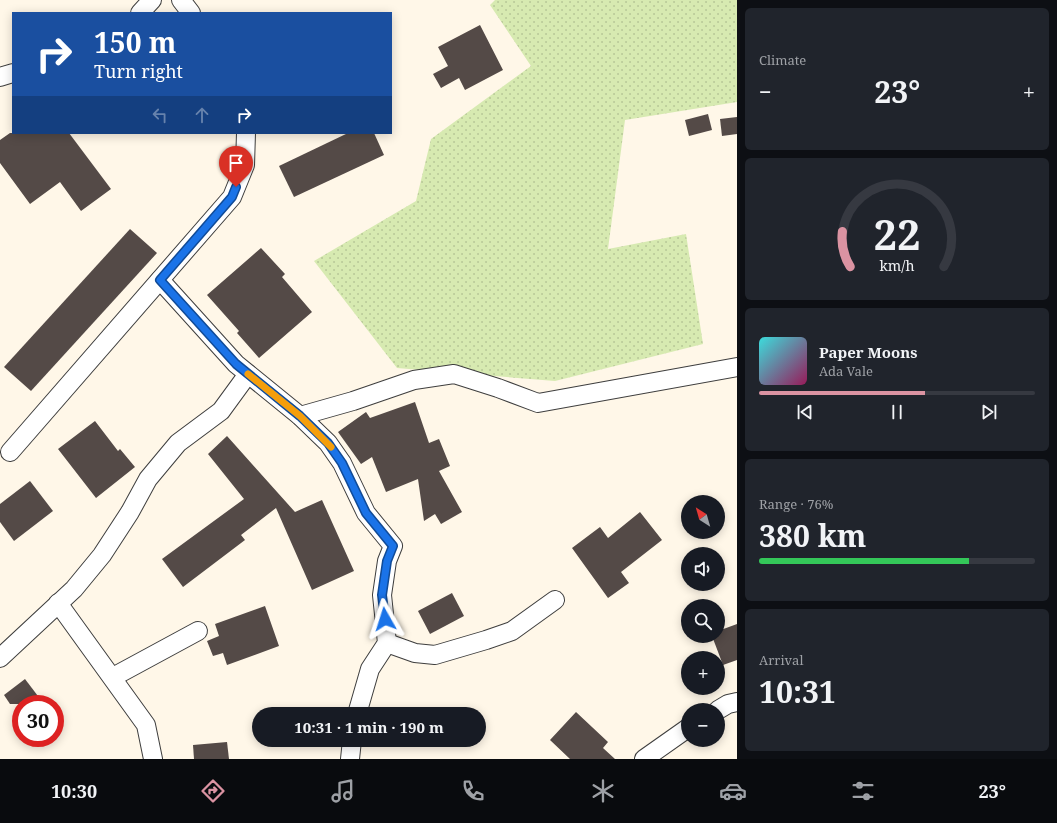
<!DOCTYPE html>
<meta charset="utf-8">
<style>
body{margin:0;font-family:"Noto Serif",serif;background:#20242c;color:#f1f3f6;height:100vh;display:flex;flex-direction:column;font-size:15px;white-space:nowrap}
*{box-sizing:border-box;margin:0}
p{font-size:13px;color:#9ea1a6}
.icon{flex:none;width:22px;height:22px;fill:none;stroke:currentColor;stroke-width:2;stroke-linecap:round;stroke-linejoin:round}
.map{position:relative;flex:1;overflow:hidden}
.sheet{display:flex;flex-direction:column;gap:8px;padding:8px;background:#0d0f14;width:320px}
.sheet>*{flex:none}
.guide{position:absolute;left:12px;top:12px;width:380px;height:122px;border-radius:0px;box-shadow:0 2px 10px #0003;background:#1a4fa0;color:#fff;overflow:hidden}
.needle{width:26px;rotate:323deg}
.controls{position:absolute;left:681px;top:495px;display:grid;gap:8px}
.controls a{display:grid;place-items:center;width:44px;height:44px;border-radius:50%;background:#171b24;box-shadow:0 2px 10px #0003;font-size:20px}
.speed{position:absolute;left:12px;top:695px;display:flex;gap:8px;font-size:20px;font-weight:700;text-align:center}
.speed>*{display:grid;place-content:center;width:52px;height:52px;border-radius:50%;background:#171b24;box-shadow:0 2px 10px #0003;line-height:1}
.speed .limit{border:6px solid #d22;background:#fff;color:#111}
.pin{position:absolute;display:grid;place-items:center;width:34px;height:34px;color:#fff;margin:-41px -17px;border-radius:50% 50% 50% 0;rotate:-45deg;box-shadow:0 0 4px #0007}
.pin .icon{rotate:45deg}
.me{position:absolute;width:44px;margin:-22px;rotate:354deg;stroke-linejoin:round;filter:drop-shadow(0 0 3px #0008)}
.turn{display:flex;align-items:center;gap:14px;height:84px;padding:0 16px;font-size:18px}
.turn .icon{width:52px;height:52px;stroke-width:2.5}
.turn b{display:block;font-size:28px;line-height:34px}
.lanes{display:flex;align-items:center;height:38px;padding:0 16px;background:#0003;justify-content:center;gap:20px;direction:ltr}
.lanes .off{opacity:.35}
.big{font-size:30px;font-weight:700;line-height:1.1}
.sheet .widget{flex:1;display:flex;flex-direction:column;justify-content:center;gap:6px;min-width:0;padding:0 14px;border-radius:6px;background:#20242c}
.sheet .dial{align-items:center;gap:0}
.dial svg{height:104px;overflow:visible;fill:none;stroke:#363941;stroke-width:7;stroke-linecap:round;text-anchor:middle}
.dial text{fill:#f1f3f6;stroke:none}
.song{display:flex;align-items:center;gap:12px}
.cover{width:48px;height:48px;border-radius:6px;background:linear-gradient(135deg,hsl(180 70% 55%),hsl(330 70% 35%))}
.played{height:4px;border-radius:2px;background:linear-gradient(90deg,#db93a2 60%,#363941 60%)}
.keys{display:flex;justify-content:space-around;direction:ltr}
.heat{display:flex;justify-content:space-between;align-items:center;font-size:22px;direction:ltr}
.charge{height:6px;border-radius:3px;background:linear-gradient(90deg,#34c759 76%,#363941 0)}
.trip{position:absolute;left:252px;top:707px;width:234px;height:40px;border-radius:20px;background:#171b24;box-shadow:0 2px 10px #0003;font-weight:700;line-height:40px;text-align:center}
.menu{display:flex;height:64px;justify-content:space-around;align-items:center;background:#090b0e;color:#9ea1a6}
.menu .icon{width:28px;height:28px}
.menu .selected{color:#db93a2}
.menu b{font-size:18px;color:#f1f3f6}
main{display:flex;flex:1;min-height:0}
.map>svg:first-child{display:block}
.grass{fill:url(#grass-dots)}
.building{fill:#544a47}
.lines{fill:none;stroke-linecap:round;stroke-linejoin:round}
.street-casing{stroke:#3e3e3e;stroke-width:20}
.street{stroke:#fff;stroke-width:18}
.route-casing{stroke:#114b97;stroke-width:10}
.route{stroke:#1a73e8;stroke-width:7}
.slow{stroke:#f59e0b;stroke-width:7}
</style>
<main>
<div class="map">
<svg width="737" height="759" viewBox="0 0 737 759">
<defs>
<pattern id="grass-dots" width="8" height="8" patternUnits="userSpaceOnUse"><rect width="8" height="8" fill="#d7eab1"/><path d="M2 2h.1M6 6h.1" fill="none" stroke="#b7c797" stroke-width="1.8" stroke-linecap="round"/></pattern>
</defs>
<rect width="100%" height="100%" fill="#fff7e8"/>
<!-- grass -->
<polygon class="grass" points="495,0 737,0 737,102 625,120 608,249 686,234 703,344 555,381 397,368 314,261 416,201 431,139 531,66 490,5"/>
<!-- building -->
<g class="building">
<polygon points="480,25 503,70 465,90 459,78 441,88 433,74 448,66 438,47"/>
<polygon points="708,114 712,130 689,136 685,120"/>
<polygon points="737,117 737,134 722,136 720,119"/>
<polygon points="10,133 69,133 111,189 81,211 60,182 30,204 0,163 0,140"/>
<polygon points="348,133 374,133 384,155 294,197 279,166"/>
<polygon points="130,229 157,253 31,391 4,367"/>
<polygon points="261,248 285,274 282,277 312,312 259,358 237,333 239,331 207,295"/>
<polygon points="415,402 429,443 439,439 450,466 439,471 462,512 441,524 435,514 424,521 418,479 386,492 372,457 361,464 338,432 366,412 370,418"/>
<polygon points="95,421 118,451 120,449 135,467 96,498 58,449"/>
<polygon points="227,436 295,512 322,500 354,571 312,590 276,508 241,535 245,540 183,587 162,559 244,499 208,454"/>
<polygon points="30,481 53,511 14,541 0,522 0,504"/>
<polygon points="640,512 662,540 621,572 629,583 608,598 572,548 600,527 608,538"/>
<polygon points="452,593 464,616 430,634 418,611"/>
<polygon points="265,606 279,646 227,665 223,653 213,656 207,641 219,636 215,624"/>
<polygon points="737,624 737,660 723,665 712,636 718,636 718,631"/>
<polygon points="25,679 44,704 10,704 4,695"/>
<polygon points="576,712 608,742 603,748 615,759 570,759 550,740"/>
<polygon points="227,742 229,759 194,759 193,745"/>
</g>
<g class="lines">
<!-- street casing -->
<g class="street-casing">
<g id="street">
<polyline points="181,0 191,13"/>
<polyline points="140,13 152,0"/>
<polyline points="0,77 13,73"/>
<polyline points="160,280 236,364 300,416 328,443 342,463 366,513 393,546 387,561 382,595 387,643 370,669 357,714"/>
<polyline points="300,416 353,401 414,380 454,374 498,388 538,403 737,367"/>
<polyline points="10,452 232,197 245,165 246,133"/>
<polyline points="58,603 146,725 153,759"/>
<polyline points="387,643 415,653 435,655 486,640 512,631 555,600"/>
<polyline points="0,658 74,589 102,555 130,512 148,479 178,443 221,411 248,374"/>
<polyline points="113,677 198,631"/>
<polyline points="718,710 728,704 737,702"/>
<polyline points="350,759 352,740"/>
<polyline points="644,759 688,728"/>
</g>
</g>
<!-- street -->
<use href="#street" class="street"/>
</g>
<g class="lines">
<!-- route casing -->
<g class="route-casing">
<polyline id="route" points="236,187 232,197 160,280 236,364 300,416 328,443 342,463 366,513 393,546 387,561 382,595 385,619"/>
</g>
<!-- route -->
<use href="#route" class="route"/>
<!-- slow -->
<polyline class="slow" points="248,374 300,416 331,447"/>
</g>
</svg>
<div class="controls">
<a><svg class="needle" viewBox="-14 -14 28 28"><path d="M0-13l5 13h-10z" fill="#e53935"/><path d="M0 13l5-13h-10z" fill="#9ea1a6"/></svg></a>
<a><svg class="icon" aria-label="sound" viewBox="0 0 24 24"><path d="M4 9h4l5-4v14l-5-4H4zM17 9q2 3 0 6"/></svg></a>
<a><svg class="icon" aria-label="search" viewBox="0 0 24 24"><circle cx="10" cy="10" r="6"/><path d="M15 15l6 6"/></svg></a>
<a>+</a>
<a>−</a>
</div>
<div class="speed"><div class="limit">30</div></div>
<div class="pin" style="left:236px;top:187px;background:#d93025"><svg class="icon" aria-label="arrive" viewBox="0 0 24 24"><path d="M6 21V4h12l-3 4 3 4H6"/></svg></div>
<svg class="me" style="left:385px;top:619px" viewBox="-20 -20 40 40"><path d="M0-17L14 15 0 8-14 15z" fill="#1a73e8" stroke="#fff" stroke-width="4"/></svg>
<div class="trip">10:31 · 1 min · 190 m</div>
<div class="guide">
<div class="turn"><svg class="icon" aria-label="right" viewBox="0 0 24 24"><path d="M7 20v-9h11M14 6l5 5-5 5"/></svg><div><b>150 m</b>Turn right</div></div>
<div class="lanes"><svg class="icon off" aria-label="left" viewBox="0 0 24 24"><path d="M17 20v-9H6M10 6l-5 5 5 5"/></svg><svg class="icon off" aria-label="ahead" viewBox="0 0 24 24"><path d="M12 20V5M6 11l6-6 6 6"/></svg><svg class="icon" aria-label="right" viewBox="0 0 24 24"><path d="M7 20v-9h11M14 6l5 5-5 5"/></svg></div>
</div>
</div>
<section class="sheet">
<div class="widget"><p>Climate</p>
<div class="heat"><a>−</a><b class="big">23°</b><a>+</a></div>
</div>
<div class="widget dial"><svg viewBox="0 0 100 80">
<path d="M14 69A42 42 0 1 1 86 69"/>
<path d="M14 69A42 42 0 0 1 8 42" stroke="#db93a2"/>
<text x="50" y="56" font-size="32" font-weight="700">22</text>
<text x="50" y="72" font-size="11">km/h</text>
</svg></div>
<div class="widget">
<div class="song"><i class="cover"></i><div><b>Paper Moons</b><p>Ada Vale</p></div></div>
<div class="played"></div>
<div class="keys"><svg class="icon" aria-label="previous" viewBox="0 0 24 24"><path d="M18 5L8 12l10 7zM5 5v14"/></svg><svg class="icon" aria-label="pause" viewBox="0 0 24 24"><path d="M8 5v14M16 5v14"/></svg><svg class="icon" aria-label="next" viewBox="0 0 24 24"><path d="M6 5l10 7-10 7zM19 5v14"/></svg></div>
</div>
<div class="widget"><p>Range · 76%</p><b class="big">380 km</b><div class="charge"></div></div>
<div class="widget"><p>Arrival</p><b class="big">10:31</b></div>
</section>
</main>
<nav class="menu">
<b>10:30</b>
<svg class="icon selected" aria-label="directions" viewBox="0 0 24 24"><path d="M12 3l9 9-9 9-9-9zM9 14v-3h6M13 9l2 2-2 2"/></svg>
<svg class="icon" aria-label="music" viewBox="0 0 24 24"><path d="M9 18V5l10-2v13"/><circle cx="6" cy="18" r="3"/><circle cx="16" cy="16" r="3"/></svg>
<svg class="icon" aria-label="phone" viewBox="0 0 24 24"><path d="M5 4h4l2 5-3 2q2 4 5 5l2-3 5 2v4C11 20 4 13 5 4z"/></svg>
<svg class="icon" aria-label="climate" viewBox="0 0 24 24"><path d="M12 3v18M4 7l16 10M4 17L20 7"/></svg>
<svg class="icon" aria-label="car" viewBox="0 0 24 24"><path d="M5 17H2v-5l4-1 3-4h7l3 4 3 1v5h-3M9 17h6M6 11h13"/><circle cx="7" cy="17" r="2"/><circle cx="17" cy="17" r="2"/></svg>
<svg class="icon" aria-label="filters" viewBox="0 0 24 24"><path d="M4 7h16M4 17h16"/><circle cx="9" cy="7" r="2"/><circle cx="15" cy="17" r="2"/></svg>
<b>23°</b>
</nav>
